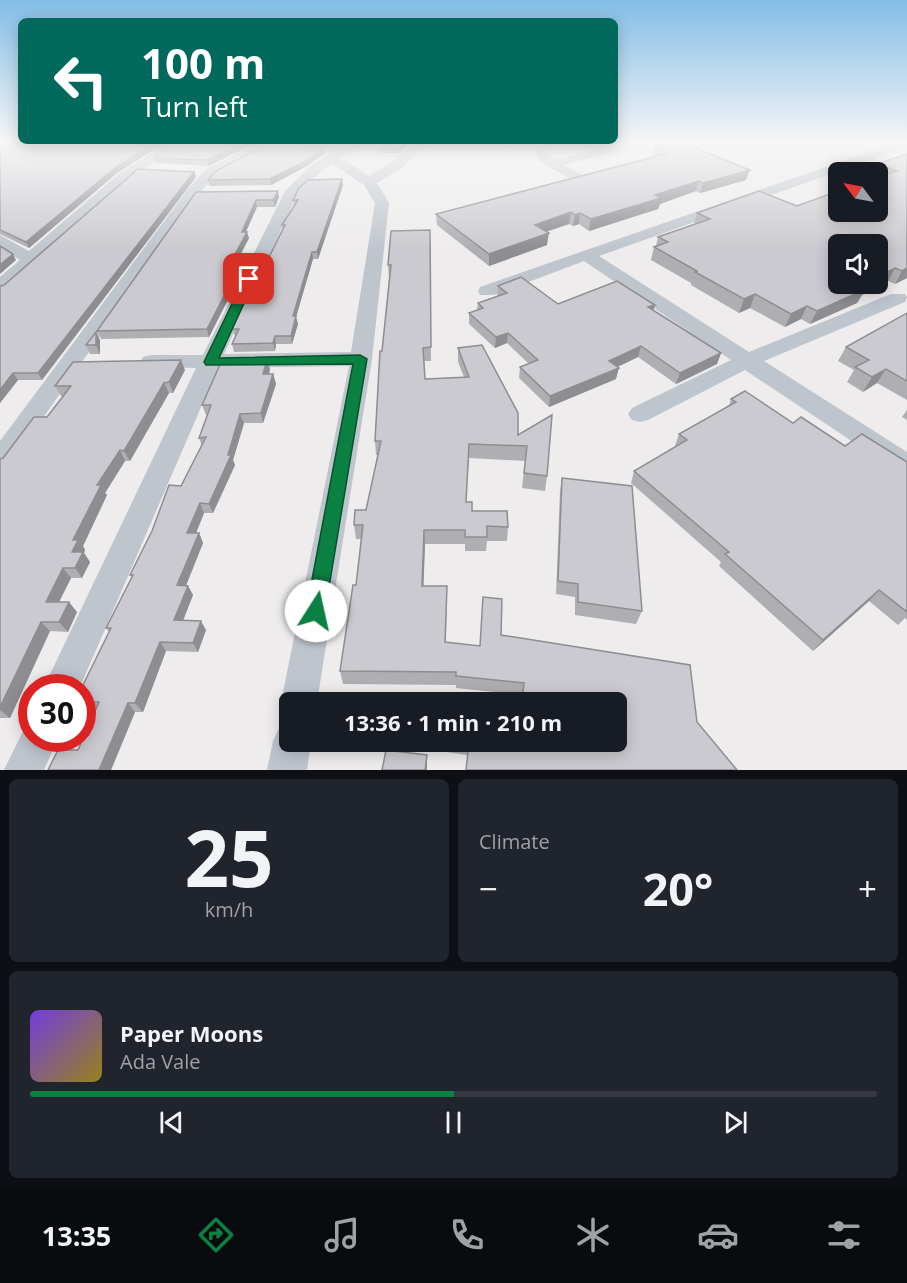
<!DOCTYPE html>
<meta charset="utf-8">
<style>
body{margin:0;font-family:"Open Sans",sans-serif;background:#20242c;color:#f1f3f6;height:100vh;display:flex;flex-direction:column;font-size:22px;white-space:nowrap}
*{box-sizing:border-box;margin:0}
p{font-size:20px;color:#9ea1a6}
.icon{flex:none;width:33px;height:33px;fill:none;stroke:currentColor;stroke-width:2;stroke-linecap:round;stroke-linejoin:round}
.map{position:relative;height:770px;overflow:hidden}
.side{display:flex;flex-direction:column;gap:9px;padding:9px;background:#0d0f14;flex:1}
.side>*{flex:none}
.top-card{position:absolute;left:18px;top:18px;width:600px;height:126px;border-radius:9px;box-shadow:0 3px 15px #0003;background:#00695c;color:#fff;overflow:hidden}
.needle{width:39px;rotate:302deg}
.fabs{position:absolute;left:828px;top:162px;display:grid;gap:12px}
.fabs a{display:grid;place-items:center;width:60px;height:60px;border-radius:9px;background:#171b24;box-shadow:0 3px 15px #0003;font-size:30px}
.speed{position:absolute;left:18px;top:674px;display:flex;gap:12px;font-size:30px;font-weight:700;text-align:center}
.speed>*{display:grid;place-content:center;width:78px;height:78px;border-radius:50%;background:#171b24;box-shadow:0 3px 15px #0003;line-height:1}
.speed .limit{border:9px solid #d22;background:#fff;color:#111}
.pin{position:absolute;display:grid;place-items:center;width:51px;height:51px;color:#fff;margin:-26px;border-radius:12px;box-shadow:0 3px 9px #0006}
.me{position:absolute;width:66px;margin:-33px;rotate:10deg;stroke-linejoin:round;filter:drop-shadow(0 0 4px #0008)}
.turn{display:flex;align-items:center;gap:21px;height:126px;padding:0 24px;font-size:27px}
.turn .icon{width:78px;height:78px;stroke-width:2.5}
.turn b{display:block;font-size:42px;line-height:51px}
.big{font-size:45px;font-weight:700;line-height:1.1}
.side .tile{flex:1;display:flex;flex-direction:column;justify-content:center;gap:9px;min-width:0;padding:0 21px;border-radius:9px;background:#20242c}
.side .dial{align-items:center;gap:0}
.dial b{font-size:78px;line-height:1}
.song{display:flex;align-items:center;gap:18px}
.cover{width:72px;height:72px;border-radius:9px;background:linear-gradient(135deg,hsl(260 70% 55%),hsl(50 70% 35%))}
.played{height:6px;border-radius:3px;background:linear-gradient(90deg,#0b8043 50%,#363941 50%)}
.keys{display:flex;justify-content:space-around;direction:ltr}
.heat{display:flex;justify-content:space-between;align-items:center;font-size:33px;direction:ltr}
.side .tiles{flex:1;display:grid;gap:9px;grid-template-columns:1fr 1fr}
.tile:last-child{grid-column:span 2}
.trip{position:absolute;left:279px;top:692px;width:348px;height:60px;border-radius:9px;background:#171b24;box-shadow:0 3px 15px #0003;font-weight:700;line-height:60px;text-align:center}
.dock{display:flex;height:96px;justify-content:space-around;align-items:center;background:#090b0e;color:#9ea1a6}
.dock .icon{width:42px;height:42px}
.dock .on{color:#0b8043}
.dock b{font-size:27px;color:#f1f3f6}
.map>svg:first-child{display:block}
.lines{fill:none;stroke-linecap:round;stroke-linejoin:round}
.minor{fill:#bec5cd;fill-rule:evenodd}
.wall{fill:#aeaeb3}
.shaded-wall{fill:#8d8d92}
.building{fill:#cacad0;stroke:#8d8d92;stroke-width:1.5}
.route{fill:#0b8043;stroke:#07532c;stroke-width:1.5}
</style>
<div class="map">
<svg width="907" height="770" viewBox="0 0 907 770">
<rect width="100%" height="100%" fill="#eeecec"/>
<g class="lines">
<!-- minor -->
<g class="minor">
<polygon points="262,142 278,142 216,175 198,195 9,467 0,470 0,441 188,189 206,169"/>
<path d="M 347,142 L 361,142 L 341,158 L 369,176 L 390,163 L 416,142 L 430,142 L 400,169 L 377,183 L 389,203 L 372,359 L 317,702 L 290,702 L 290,716 L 286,715 L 281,702 L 349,366 L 218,368 L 80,687 L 44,687 L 196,368 L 143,367 L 140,362 L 143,357 L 151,355 L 203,355 L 285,191 L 314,163 ZM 333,164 L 364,185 L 375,203 L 351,352 L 224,354 L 298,193 L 324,169 Z"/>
<polygon points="541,142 553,142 548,152 549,156 555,160 629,142 652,142 564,165 585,177 587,180 585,183 580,184 539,161 536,152"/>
<polygon points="897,142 907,142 907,147 599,256 749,352 891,294 905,294 907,297 905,302 764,361 907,452 907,475 898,472 745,370 648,420 640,422 632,420 628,414 632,408 731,360 584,261 494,295 480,295 478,291 480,287"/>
<polygon points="161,148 167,152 165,155 131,178 6,290 0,291 0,277 20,260 0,247 0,235 29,251 121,172"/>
<polygon points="32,722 32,738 58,738 44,770 4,770 26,725"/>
<polygon points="290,723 290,741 311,741 307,770 267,770 273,741 279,728"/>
</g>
</g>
<!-- wall -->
<g class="wall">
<polygon points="1,142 256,142 209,166 156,163 155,158 166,149 164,147 153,150 117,173 29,248 0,234 0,143"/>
<polygon points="386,142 412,142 399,153 380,153 380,149"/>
<polygon points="804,142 840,142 821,148"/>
<polygon points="313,143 309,146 325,153 307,166 271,185 209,186 208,180"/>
<polygon points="654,146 750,170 746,180 700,193 696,191 660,204 658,209 589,231 579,224 573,226 569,224 546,232 547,245 489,266 437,225 436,214 653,157 652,156"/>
<polygon points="907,154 907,278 895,284 888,281 862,295 857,303 810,324 801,319 785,327 750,308 739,313 691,285 691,283 651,260 654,247 656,246 658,237 694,224 697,213 797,206 878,177 878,172 873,172 877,164"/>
<polygon points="194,172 196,177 42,380 18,380 0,403 0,286 4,285"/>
<polygon points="342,179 343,185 318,259 313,259 296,317 298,324 292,344 276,344 275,351 234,352 232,344 235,336 232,329 283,229 282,225 294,207 293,200"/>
<polygon points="278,191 279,197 275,207 257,207 246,232 249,238 238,259 245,266 209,337 101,339 97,331 196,192"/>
<polygon points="430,230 431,361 424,361 425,379 464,377 458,362 458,348 482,345 518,413 518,435 552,415 547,476 545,491 522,488 525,461 469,458 466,502 472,502 472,511 507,511 508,527 507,541 487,541 486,551 465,551 465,544 425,544 423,586 447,586 446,642 480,646 483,597 502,599 501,635 690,665 697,722 737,770 466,770 468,755 439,751 438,741 616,741 616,702 521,702 521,695 456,688 456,685 343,684 340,671 353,585 356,585 361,539 356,539 354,525 355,510 366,510 378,455 376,455 375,441 380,351 382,351 389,278 388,265 391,231"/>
<polygon points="498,286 558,304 655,305 653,310 721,353 717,364 676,384 638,357 617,367 616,379 549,407 519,378 520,367 529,364 507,343 495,348 469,324 469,313 477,310 478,303 497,296"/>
<polygon points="907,313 907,400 877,383 863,392 847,382 854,370 838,361 846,347"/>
<polygon points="100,340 100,354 90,354 86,345"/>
<polygon points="270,369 269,374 273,374 276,384 263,423 244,423 233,460 235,465 213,513 204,513 196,533 199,533 203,543 186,586 188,586 193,595 183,621 206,630 198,652 166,651 143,712 135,712 111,770 48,770 78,750 96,710 84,710 82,709 82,687 109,632 106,628 132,577 130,575 181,486 202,446 199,438 207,415 206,415 202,405"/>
<polygon points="185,370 173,393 169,393 130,461 125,461 105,493 107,495 83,546 85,550 84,553 90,562 82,578 71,578 59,602 77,612 68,632 50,631 10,718 0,718 0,459 3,458 47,417 63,396 61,396 55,386"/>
<polygon points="731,399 793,423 845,446 907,462 907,620 905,618 898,625 869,601 813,651 719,566 721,562 631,483 634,471 676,446 675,446 679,434 729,406"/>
<polygon points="907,410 907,420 902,417"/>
<polygon points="562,478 642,611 636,624 575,615 575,597 556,594 560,491"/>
</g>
<!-- shaded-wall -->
<g class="shaded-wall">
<polygon points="160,142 163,142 164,147 153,150 117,173 29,248 26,242 115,168 151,144"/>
<polygon points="244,142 256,142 209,166 207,160"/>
<polygon points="305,142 314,142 302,149 301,144"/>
<polygon points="406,142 412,142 399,153 398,149"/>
<polygon points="823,142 840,142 821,148"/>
<polygon points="324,148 325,153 307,166 271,185 270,179"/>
<polygon points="750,170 746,180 700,193 703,183"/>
<polygon points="194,172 196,177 42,380 38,373"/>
<polygon points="342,179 343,185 318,259 317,252"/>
<polygon points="699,181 696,191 660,204 658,209 589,231 591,219 655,195"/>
<polygon points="278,191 279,197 275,207 273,200"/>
<polygon points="256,200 257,207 243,238 242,232"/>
<polygon points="571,212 569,224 533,236 535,225"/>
<polygon points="580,213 579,224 573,226 575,215"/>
<polygon points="247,232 249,238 234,267 232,260"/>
<polygon points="549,233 547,245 489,266 489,254"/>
<polygon points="312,252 313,259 296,317 298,324 292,344 291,336 293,316"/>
<polygon points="13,254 16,260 0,274 0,265"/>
<polygon points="243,259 245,266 209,337 207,329"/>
<polygon points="895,268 888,281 862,295 857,303 810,324 817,311 865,284 878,284 878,277"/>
<polygon points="907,268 907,278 895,284 902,271"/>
<polygon points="755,294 750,308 739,313 744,299"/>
<polygon points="655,305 652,315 648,307"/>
<polygon points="807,306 801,319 785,327 791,314"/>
<polygon points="96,332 100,340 100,354 96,345"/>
<polygon points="508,333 507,343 495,348 496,337"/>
<polygon points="275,336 276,344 275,351 273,343"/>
<polygon points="641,346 638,357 607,372 609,361"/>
<polygon points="721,353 717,364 676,384 680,373"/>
<polygon points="181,360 185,370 173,393 169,382"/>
<polygon points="267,360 270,369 266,384 263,374"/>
<polygon points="619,368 616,379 549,407 550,396"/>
<polygon points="886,369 877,383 863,392 872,377"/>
<polygon points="13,373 18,380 0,403 0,390"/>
<polygon points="273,374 276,384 263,423 261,413"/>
<polygon points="164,383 169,393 130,461 124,451"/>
<polygon points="240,414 244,423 233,460 235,465 213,513 209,504 228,455"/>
<polygon points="120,450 125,461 105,493 107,495 83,546 85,550 84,553 90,562 82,578 75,568 72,552 73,540 97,485"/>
<polygon points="200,503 204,513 192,543 187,533"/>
<polygon points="424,530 425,544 423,600 422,586"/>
<polygon points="199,533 203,543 182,595 177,585"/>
<polygon points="63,568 71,578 54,612 46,602"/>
<polygon points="188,586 193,595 179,630 174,620"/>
<polygon points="879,590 869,601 813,651 823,640"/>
<polygon points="69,602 77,612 68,632 59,622"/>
<polygon points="201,621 206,630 198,652 193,643"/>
<polygon points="41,622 50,631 10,718 0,710 0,707"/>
<polygon points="160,642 166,651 143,712 135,703"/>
<polygon points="128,703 135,712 111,770 99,770"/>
<polygon points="427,755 427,770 425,770"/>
</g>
<!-- building -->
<g class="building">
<polygon points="1,142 160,142 151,144 115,168 26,242 0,230 0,143"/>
<polygon points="164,142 244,142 207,160 155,158 168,147"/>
<polygon points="271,142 305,142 301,144 324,148 306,161 270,179 208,180 216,171"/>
<polygon points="386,142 406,142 398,149 380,149"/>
<polygon points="671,142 681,142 750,170 703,183 699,181 655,195 661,198 591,219 580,213 575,215 571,212 535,225 549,233 489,254 436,214 669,153 654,146"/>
<polygon points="907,154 907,268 902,271 895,268 878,277 878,244 838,244 838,284 865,284 858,287 864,290 817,311 807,306 791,314 755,294 744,299 695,272 697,271 654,247 668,242 658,237 710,219 697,213 759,191 797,206 838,191 838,212 878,212 878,177 897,171 877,164"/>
<polygon points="138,169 194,172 38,373 13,373 0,390 0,286 4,285"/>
<polygon points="342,179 317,252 312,252 293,316 296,316 291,336 275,336 273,343 232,344 239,329 232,329 265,259 268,259 285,225 282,225 298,200 293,200 299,188 308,180"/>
<polygon points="278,191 273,200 256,200 242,232 247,232 232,260 243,259 207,329 97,331 196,192"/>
<polygon points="430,230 431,347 423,348 425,379 469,377 458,348 482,345 518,413 518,435 552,415 547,476 524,473 527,446 469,444 466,502 472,502 472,511 507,511 508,527 487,526 487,537 465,537 465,530 424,530 422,586 447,586 445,642 480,646 483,597 502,599 501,635 690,665 697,722 737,770 466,770 469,743 450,741 616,741 616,702 522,702 524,683 456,676 456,672 340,671 353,585 356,585 363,525 354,525 355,510 366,510 381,441 375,441 380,351 382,351 391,265 388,265 391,231"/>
<polygon points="0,246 13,254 0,265"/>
<polygon points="521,277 558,304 617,281 655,305 648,307 721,353 680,373 641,346 609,361 619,368 550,396 520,367 538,360 508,333 496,337 469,313 483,308 478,303 507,293 498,286"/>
<polygon points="907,313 907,381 886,369 872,377 855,367 869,360 846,347"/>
<polygon points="96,332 96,345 86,345"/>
<polygon points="181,360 169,382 164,383 124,451 120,450 97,485 101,485 73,540 78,540 72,552 83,552 75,568 63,568 46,602 69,602 59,622 41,622 0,707 0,459 3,458 34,417 47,417 71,386 55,386 73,362"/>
<polygon points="222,360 267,360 263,374 273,374 261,413 240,414 228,455 231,455 209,504 200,503 187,533 199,533 177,585 188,586 174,620 201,621 193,643 160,642 135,703 128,703 99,770 48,770 58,750 78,750 99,702 82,702 82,687 111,628 106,628 133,575 130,575 152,531 169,485 181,486 206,437 199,438 211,405 202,405"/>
<polygon points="745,391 793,423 801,417 845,446 862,434 907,462 907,612 879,590 823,640 725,554 729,552 634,471 687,440 679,434 736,402 731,399"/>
<polygon points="562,478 632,486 642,611 578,602 578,584 558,581"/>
<polygon points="386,750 427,755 425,770 382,770"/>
</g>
<!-- sky -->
<linearGradient id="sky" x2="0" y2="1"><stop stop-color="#83bde6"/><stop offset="0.57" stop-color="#f7f6f6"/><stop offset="1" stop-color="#f7f6f6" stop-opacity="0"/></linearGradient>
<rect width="907" height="250" fill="url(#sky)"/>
<!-- route -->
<polygon class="route" points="249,276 255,279 219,358 360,355 367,359 325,611 323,617 316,620 309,617 306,611 353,364 206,365 204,362 244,279"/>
</svg>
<div class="fabs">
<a><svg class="needle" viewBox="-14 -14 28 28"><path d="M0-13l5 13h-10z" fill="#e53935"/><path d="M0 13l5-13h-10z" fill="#9ea1a6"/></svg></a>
<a><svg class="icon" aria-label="sound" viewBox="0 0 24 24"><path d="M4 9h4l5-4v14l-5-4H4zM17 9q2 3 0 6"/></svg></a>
</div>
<div class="speed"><div class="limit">30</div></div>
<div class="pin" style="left:249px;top:279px;background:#d93025"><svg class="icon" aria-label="arrive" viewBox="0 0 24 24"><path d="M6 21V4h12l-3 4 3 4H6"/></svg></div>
<svg class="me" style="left:316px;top:611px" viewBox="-20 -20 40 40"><circle r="19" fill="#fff"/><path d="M0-13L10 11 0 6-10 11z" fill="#0b8043"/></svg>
<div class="trip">13:36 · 1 min · 210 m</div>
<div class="top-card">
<div class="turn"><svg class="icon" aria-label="left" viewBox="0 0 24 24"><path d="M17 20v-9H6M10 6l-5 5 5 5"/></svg><div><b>100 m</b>Turn left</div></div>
</div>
</div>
<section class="side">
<div class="tiles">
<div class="tile dial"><b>25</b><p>km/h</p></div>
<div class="tile"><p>Climate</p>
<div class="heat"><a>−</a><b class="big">20°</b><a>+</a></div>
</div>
<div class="tile">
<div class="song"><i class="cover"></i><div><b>Paper Moons</b><p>Ada Vale</p></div></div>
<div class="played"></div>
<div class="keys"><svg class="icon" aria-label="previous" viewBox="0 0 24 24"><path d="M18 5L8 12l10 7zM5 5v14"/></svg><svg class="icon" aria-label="pause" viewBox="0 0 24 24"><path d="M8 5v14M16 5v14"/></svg><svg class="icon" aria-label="next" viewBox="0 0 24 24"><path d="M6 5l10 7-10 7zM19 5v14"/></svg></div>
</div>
</div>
</section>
<nav class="dock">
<b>13:35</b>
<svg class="icon on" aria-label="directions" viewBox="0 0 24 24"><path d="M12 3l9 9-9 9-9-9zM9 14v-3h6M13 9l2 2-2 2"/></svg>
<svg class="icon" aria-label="music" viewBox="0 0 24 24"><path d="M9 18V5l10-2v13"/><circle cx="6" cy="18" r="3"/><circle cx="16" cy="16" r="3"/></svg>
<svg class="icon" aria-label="phone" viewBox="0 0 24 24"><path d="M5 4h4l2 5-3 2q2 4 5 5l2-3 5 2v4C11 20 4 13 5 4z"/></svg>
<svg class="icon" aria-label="climate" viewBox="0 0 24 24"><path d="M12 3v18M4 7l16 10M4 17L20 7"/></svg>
<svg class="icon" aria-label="car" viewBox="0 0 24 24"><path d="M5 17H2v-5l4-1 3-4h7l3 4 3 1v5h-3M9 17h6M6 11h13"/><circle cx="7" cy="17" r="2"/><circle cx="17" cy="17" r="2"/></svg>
<svg class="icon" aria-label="filters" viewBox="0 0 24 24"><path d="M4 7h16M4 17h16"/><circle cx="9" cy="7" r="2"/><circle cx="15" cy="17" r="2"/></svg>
</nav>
